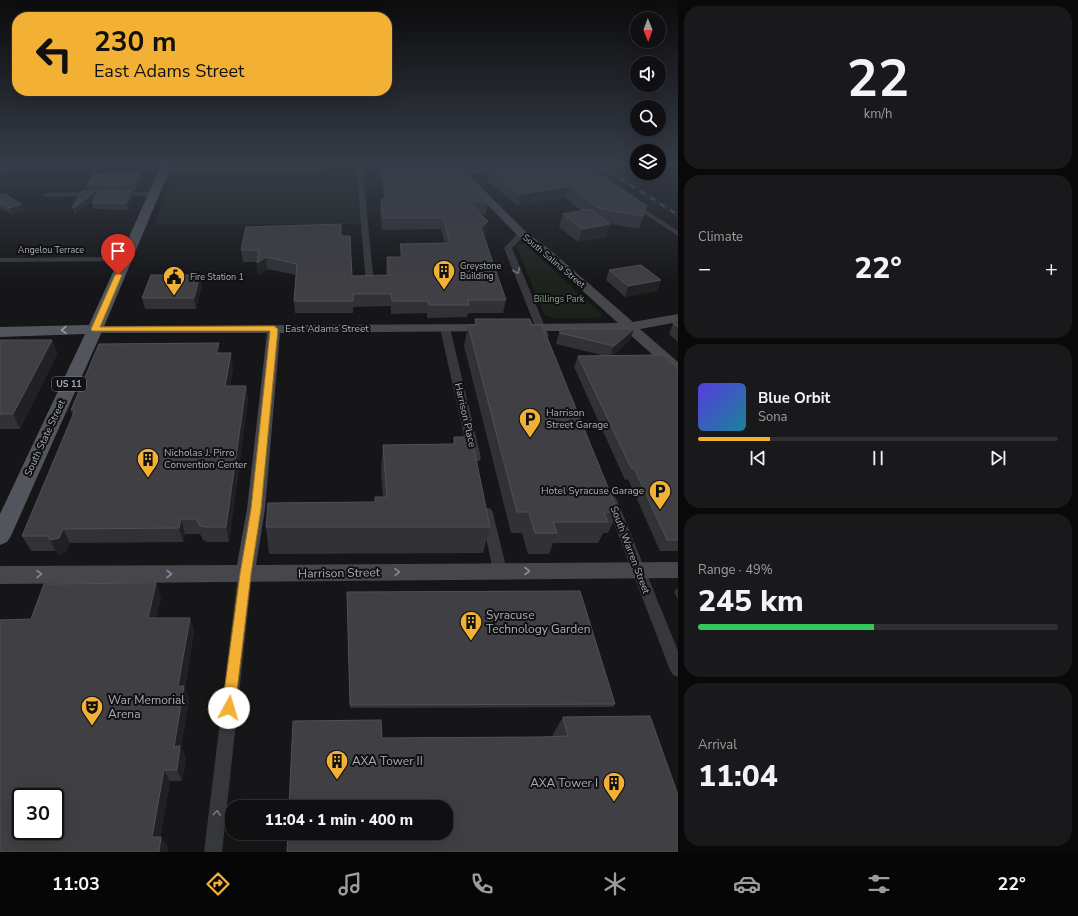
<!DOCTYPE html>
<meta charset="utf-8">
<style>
body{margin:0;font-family:"Nunito Sans",sans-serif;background:#19191b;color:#f1f3f6;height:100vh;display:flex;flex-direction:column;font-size:15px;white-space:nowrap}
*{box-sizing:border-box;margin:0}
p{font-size:13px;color:#9c9d9f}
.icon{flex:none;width:22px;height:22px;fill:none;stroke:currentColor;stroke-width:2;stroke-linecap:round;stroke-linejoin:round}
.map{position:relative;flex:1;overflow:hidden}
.details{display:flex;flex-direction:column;gap:6px;padding:6px;background:#09090a;width:400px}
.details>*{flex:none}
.banner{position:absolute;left:12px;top:12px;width:380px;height:84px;border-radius:16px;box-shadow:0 4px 16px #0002,0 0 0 1px #303032;background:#f2b134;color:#111;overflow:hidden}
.needle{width:26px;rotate:179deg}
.tools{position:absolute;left:630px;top:12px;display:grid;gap:8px}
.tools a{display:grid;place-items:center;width:36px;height:36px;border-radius:50%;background:#101012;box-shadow:0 4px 16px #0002,0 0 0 1px #303032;font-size:20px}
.speed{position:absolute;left:12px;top:788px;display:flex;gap:8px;font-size:20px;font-weight:700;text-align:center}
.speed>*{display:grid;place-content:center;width:52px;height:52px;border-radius:50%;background:#101012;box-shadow:0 4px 16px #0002,0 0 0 1px #303032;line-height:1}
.speed .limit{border:2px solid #111;border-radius:6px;background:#fff;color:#111}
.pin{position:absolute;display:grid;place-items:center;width:34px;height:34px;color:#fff;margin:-41px -17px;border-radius:50% 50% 50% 0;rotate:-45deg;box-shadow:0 0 4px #0007}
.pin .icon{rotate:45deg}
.me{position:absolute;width:44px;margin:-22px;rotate:6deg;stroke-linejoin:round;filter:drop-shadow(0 0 3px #0008)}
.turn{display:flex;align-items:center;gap:14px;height:84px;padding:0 16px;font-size:18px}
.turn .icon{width:52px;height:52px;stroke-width:2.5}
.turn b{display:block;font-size:28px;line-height:34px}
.big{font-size:30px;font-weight:800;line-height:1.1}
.details .widget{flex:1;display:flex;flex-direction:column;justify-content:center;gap:6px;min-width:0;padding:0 14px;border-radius:16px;background:#19191b}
.details .dial{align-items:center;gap:0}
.dial b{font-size:52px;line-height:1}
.song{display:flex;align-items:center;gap:12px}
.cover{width:48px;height:48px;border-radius:6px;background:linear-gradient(135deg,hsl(250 70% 55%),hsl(190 70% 35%))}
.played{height:4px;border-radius:2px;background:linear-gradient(90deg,#f2b134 20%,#303032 20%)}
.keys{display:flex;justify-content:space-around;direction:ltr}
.heat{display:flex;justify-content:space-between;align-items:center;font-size:22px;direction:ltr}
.charge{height:6px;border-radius:3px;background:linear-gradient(90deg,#34c759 49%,#303032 0)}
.trip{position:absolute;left:225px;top:800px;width:228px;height:40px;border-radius:16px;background:#101012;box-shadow:0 4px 16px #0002,0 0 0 1px #303032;font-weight:800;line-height:40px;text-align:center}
.dock{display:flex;height:64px;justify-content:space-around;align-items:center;background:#060607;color:#9c9d9f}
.dock .icon{width:28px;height:28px}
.dock .on{color:#f2b134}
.dock b{font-size:18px;color:#f1f3f6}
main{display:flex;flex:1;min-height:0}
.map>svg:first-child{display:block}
.green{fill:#1c231d}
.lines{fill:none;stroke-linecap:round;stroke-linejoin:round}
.street{fill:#37383d;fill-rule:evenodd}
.secondary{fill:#45474d;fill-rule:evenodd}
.primary{fill:#53555c;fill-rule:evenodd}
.rail-casing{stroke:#4a4c52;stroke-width:3}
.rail{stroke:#111113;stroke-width:2;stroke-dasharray:6;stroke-linecap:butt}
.wall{fill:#323236}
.shaded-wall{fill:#212124}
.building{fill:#3f3f44;stroke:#4f5156;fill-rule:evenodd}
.oneway{stroke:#757881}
.oneway2{stroke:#979ba6}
.oneway3{stroke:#858993}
.route{fill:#f2b134;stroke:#9d7322}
.labels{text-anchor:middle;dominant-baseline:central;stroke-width:4;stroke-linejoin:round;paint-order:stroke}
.far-street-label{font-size:9px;fill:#a8adb8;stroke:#111113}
.far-poi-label{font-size:9px;fill:#a8adb8;stroke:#111113;text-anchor:start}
.far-park-label{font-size:9px;fill:#7fa381;stroke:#111113}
.shield{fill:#111113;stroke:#7b7e86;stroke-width:1}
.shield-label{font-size:9px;font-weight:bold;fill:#a8adb8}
.street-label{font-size:10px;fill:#a8adb8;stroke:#111113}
.poi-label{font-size:10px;fill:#a8adb8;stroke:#111113;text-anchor:start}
.near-street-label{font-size:12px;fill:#a8adb8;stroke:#111113}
.near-poi-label{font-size:12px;fill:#a8adb8;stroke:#111113;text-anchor:start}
</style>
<main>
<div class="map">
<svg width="678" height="852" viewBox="0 0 678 852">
<rect width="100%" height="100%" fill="#161618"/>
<!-- green -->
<g class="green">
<polygon points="356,169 360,224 154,225 176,173 324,173"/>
<polygon points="520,244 526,245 602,315 598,318 555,318 545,316 516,246"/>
</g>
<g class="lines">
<!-- street -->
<g class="street">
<polygon points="336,164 362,164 374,284 373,286 370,287 366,284 356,166 314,171 166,171 163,169 166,167 314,167"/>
<polygon points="512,164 531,164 461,176 458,174 461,172"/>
<polygon points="95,192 97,193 97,195 46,197 43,195 46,193"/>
<polygon points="118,192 155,192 158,194 155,196 116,195 116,193"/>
<polygon points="632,201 678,231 678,236 630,204 628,203"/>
<polygon points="519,232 525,232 526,234 512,248 549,336 544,339 539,336 504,248"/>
<polygon points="126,257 129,257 129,261 0,262 0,258"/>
<polygon points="445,325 450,328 481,458 479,461 475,462 471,461 469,458 440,328"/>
<polygon points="611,495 615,497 617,500 678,651 678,677 673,675 670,670 605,500 607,497"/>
<polygon points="487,508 491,509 493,513 507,571 505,575 500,577 495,575 493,571 481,513 483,509"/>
<polygon points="245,568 250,570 252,574 222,852 204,852 238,574 240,570"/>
</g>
<!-- secondary -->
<g class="secondary">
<polygon points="0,164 9,164 3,172 0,173"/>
<polygon points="448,164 458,164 526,232 549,249 633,322 678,314 678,322 640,329 678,362 678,375 673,373 626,331 517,331 515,328 517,325 522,324 618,323 541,253 518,236"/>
<polygon points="489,324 494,325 496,328 494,331 280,333 265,509 256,565 678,562 678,578 0,584 0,566 237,565 247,509 267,333 95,333 90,332 88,329 90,326"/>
</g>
<!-- primary -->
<polygon class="primary" points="162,164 172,164 103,329 11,536 7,542 0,545 0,514 85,334 0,337 0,327 89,325"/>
<!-- rail casing -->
<g class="rail-casing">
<polyline id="rail" points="593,164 618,177 678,215"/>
</g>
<!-- rail -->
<use href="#rail" class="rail"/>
</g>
<!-- wall -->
<g class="wall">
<polygon points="380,164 446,164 488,202 486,214 481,214 486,233 484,236 506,300 503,313 468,313 467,317 427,318 427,313 391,314 391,306 353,307 353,313 295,313 294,301 296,275 267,269 258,275 257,262 243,262 241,250 341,236 352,276 387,276 386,270 387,257 400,257 400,244 445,243 441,229 382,230 380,210 381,199 384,199 380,168"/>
<polygon points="506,165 647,206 639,229 608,223 610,224 606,237 578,242 559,227 563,214 582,211 566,198 518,206 488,181 490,169 505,167"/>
<polygon points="141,179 136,191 132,191 133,197 127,210 94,209 92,203 94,200 76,214 74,213 72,207 95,191 96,195 114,191 88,191 87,185"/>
<polygon points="0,195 24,211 12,215 0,208"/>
<polygon points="609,270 661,280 657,291 625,297 606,280"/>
<polygon points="202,285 196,309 145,309 142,298"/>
<polygon points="475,319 618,512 608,533 603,533 598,543 553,543 549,554 528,554 522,533 511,533 464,346 468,325 474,325"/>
<polygon points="673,323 678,323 678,342 669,334"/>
<polygon points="560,329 634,329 630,340 612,356 678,369 678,551 660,551 628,479 625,480 574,367 578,356 606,356 556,344 557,340"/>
<polygon points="0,340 52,340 57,354 20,429 0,429"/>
<polygon points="220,353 233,368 230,386 246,386 248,400 229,542 207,542 203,540 200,534 185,534 183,542 70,543 66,552 58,555 56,551 31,551 22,536 73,416 71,410"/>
<polygon points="454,437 490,527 483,553 269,554 266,527 375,502 375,497 383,497 381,472 383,445 453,444"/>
<polygon points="678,587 678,600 674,592"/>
<polygon points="347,592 615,704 613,707 350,708"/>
<polygon points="161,597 156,618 190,618 194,631 185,688 189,699 181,748 186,758 182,781 170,781 160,837 168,847 167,852 0,852 31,619"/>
<polygon points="563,717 678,795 382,738 553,737 553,734"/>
</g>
<!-- shaded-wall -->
<g class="shaded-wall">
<polygon points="140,173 141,179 136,191 135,184"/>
<polygon points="570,186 566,198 518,206 520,194"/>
<polygon points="95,191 97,198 76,214 74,208"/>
<polygon points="132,191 133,197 127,210 126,203"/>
<polygon points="21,204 24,211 12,215 9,208"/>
<polygon points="488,221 486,233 479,240 481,228"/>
<polygon points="610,224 606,237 578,242 582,229"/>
<polygon points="266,257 267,269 258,275 257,263"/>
<polygon points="200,275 202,285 196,309 194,298"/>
<polygon points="661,280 657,291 625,297 628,286"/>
<polygon points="634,329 630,340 610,357 614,346"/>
<polygon points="52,340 57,354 20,429 13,414"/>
<polygon points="219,343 221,358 216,353"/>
<polygon points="231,353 233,368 228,400 225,386"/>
<polygon points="246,386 248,400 229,542 226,527"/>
<polygon points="181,519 185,534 183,542 179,528"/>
<polygon points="63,529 70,543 66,552 58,555 50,540"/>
<polygon points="156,583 161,597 154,632 148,618"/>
<polygon points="190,618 194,631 185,688 189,699 181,748 186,758 182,781 177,770 174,747 178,686"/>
<polygon points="164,770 170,781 159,846 152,837"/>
<polygon points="161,837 168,847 167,852 159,852"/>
</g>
<!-- building -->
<g class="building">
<polygon points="382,164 446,164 488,202 469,202 488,221 481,228 506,300 468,300 469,305 429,305 428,301 392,301 391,294 353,294 353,301 294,301 297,264 266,257 257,263 259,250 241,250 246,227 341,224 341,236 350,236 352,276 389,275 387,257 403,257 400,244 450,243 443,218 383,218 381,199 386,199"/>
<polygon points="511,164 585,164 647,206 643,216 598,208 570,186 520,194 490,169 508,167 506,165"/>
<polygon points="140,173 135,184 87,185 93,174"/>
<polygon points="82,191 95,191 74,208 72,207"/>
<polygon points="98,191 132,191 126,203 92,203"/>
<polygon points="5,194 21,204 9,208 0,203 0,195"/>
<polygon points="590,209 610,224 582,229 563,214"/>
<polygon points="641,265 661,280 628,286 609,270"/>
<polygon points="151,275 200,275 194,298 142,298"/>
<polygon points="475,319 530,319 532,325 542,325 618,512 604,512 608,522 553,522 557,533 535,533 529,512 517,512 468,325 477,325"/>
<polygon points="673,323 678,323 678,327"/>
<polygon points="560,329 634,329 614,346 560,333"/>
<polygon points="0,340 52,340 13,414 0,414"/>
<polygon points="219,343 216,353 231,353 225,386 246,386 226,527 204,527 200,526 196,519 181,519 179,528 63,529 59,538 50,540 48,536 22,536 75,410 71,410 99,344"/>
<polygon points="663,355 678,369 678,540 667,540 634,468 631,468 578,356"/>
<polygon points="454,437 470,437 471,444 473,444 490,527 266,527 268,503 375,502 375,497 387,497 383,445 455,444"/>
<path d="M 156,583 L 148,618 L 190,618 L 178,686 L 184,686 L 174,747 L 180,746 L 177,770 L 164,770 L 152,837 L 161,837 L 159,852 L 0,852 L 0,620 L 31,619 L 44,584 ZM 21,797 L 55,797 L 55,831 L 21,831 Z"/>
<polygon points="580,591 615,704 350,705 347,592"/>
<polygon points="650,716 678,795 678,852 287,852 288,833 446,833 446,807 289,807 293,721 381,720 382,738 541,737 568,736 563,717"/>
</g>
<!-- one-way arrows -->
<defs><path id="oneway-chevron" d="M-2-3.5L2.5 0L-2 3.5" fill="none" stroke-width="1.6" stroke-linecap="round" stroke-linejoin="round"/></defs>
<g class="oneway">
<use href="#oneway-chevron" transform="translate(517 271) rotate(68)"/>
<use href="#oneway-chevron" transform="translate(217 813) rotate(-84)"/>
</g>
<use class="oneway2" href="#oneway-chevron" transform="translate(64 330) rotate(179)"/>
<g class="oneway3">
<use href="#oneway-chevron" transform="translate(527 571)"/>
<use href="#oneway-chevron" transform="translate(397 572) rotate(-1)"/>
<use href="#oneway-chevron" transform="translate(39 574) rotate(-1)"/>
<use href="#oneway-chevron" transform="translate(169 574)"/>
</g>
<!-- sky -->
<linearGradient id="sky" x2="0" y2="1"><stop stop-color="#0c0c0d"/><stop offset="0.58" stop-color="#363c48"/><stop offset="1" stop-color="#363c48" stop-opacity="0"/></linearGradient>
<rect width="678" height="284" fill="url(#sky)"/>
<!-- route -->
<polygon class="route" points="118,273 122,275 100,327 274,326 278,329 261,509 251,574 235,708 233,713 229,715 224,713 222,708 240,574 251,509 270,331 92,331 91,329 115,275"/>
<!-- icons -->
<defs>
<g id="building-pin" transform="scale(1.15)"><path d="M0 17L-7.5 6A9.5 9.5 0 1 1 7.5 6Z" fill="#f2b134" stroke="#111113"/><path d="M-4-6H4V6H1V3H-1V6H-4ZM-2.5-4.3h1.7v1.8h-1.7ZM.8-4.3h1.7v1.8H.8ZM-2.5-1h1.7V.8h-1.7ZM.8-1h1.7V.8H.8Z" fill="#111"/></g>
<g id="civic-pin" transform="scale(1.15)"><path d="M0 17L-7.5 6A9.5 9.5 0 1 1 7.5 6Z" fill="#f2b134" stroke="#111113"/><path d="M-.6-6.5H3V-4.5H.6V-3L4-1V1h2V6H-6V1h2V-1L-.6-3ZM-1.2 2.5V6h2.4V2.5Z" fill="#111"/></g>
<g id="parking-pin" transform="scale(1.15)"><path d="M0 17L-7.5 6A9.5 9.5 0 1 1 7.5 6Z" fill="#f2b134" stroke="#111113"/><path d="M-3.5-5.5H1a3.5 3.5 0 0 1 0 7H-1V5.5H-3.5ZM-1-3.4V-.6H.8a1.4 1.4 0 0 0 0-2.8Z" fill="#111"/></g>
<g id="theatre-pin" transform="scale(1.15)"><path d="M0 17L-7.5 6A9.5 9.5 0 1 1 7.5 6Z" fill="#f2b134" stroke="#111113"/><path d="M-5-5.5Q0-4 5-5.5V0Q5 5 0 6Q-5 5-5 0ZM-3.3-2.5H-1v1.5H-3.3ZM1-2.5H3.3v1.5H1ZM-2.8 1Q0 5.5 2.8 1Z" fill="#111"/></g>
</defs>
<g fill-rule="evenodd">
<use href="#building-pin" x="444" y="271"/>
<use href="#civic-pin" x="174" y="277"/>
<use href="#parking-pin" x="530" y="419"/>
<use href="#building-pin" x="148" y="459"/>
<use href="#parking-pin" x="660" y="491"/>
<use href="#building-pin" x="471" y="622"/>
<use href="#theatre-pin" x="92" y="707"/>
<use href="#building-pin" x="337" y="761"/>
<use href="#building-pin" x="614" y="783"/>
</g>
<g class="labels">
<!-- far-street labels -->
<g class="far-street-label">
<text x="51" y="250">Angelou Terrace</text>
<text transform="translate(554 261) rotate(40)">South Salina Street</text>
</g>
<!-- far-poi labels -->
<g class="far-poi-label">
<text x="460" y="266">Greystone<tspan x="460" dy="10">Building</tspan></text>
<text x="190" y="277">Fire Station 1</text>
</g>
<!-- far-park labels -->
<g class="far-park-label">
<text x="559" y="299">Billings Park</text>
</g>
<!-- shield labels -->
<rect class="shield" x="52" y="377" width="34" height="14" rx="3"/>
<g class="shield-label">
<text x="69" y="384">US 11</text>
</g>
<!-- street labels -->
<g class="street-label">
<text x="327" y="329">East Adams Street</text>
<text transform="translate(465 415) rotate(77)">Harrison Place</text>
<text transform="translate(45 438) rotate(-65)">South State Street</text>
<text transform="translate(630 550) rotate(69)">South Warren Street</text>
</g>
<!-- poi labels -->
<g class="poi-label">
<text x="546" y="413">Harrison<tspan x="546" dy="12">Street Garage</tspan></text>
<text x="164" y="453">Nicholas J. Pirro<tspan x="164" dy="12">Convention Center</tspan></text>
<text x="644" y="491" text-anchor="end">Hotel Syracuse Garage</text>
</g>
<!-- near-street labels -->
<g class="near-street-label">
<text transform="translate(339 573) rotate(-1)">Harrison Street</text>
</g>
<!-- near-poi labels -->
<g class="near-poi-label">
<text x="486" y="615">Syracuse<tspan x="486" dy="14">Technology Garden</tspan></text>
<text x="108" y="700">War Memorial<tspan x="108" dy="14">Arena</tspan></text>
<text x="352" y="761">AXA Tower II</text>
<text x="598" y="783" text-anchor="end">AXA Tower I</text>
</g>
</g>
</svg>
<div class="tools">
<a><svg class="needle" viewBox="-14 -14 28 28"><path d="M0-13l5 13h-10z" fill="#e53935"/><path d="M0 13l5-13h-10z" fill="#9c9d9f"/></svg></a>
<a><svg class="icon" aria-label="sound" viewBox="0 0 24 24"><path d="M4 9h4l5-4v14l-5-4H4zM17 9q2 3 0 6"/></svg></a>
<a><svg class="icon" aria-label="search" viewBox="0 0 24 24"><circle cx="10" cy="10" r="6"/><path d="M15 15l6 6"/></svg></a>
<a><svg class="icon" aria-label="layers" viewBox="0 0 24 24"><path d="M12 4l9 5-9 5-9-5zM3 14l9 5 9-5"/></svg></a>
</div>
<div class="speed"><div class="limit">30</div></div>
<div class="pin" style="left:118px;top:275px;background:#d93025"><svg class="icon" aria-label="arrive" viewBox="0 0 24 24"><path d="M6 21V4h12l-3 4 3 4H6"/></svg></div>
<svg class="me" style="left:229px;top:708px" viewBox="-20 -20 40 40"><circle r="19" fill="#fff"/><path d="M0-13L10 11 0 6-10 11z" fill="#f2b134"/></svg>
<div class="trip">11:04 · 1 min · 400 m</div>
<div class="banner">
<div class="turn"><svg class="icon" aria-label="left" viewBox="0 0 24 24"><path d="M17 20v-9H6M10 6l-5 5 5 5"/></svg><div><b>230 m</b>East Adams Street</div></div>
</div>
</div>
<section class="details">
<div class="widget dial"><b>22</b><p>km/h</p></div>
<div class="widget"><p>Climate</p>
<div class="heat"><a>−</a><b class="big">22°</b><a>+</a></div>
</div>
<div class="widget">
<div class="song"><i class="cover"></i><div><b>Blue Orbit</b><p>Sona</p></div></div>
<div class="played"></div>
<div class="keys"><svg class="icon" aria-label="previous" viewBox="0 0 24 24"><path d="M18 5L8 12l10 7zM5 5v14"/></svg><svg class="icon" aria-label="pause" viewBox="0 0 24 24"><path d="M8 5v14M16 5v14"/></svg><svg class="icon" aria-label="next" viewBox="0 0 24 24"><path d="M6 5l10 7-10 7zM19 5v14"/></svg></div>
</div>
<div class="widget"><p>Range · 49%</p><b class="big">245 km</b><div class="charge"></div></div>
<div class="widget"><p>Arrival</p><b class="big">11:04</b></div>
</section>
</main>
<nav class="dock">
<b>11:03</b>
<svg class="icon on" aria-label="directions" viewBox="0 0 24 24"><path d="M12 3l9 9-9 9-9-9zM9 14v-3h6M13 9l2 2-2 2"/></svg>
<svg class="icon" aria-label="music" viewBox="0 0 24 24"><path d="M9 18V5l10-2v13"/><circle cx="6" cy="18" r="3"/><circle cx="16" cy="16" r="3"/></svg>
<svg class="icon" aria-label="phone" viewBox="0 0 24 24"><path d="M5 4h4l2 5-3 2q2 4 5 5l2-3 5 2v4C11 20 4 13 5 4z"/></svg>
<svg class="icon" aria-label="climate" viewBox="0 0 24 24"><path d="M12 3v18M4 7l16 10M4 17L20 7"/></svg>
<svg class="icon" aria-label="car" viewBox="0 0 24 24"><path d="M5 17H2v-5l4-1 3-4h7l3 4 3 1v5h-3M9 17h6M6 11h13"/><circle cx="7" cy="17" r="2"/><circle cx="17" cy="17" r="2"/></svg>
<svg class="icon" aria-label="filters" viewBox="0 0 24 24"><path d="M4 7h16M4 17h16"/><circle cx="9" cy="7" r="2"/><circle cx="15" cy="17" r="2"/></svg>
<b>22°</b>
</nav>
